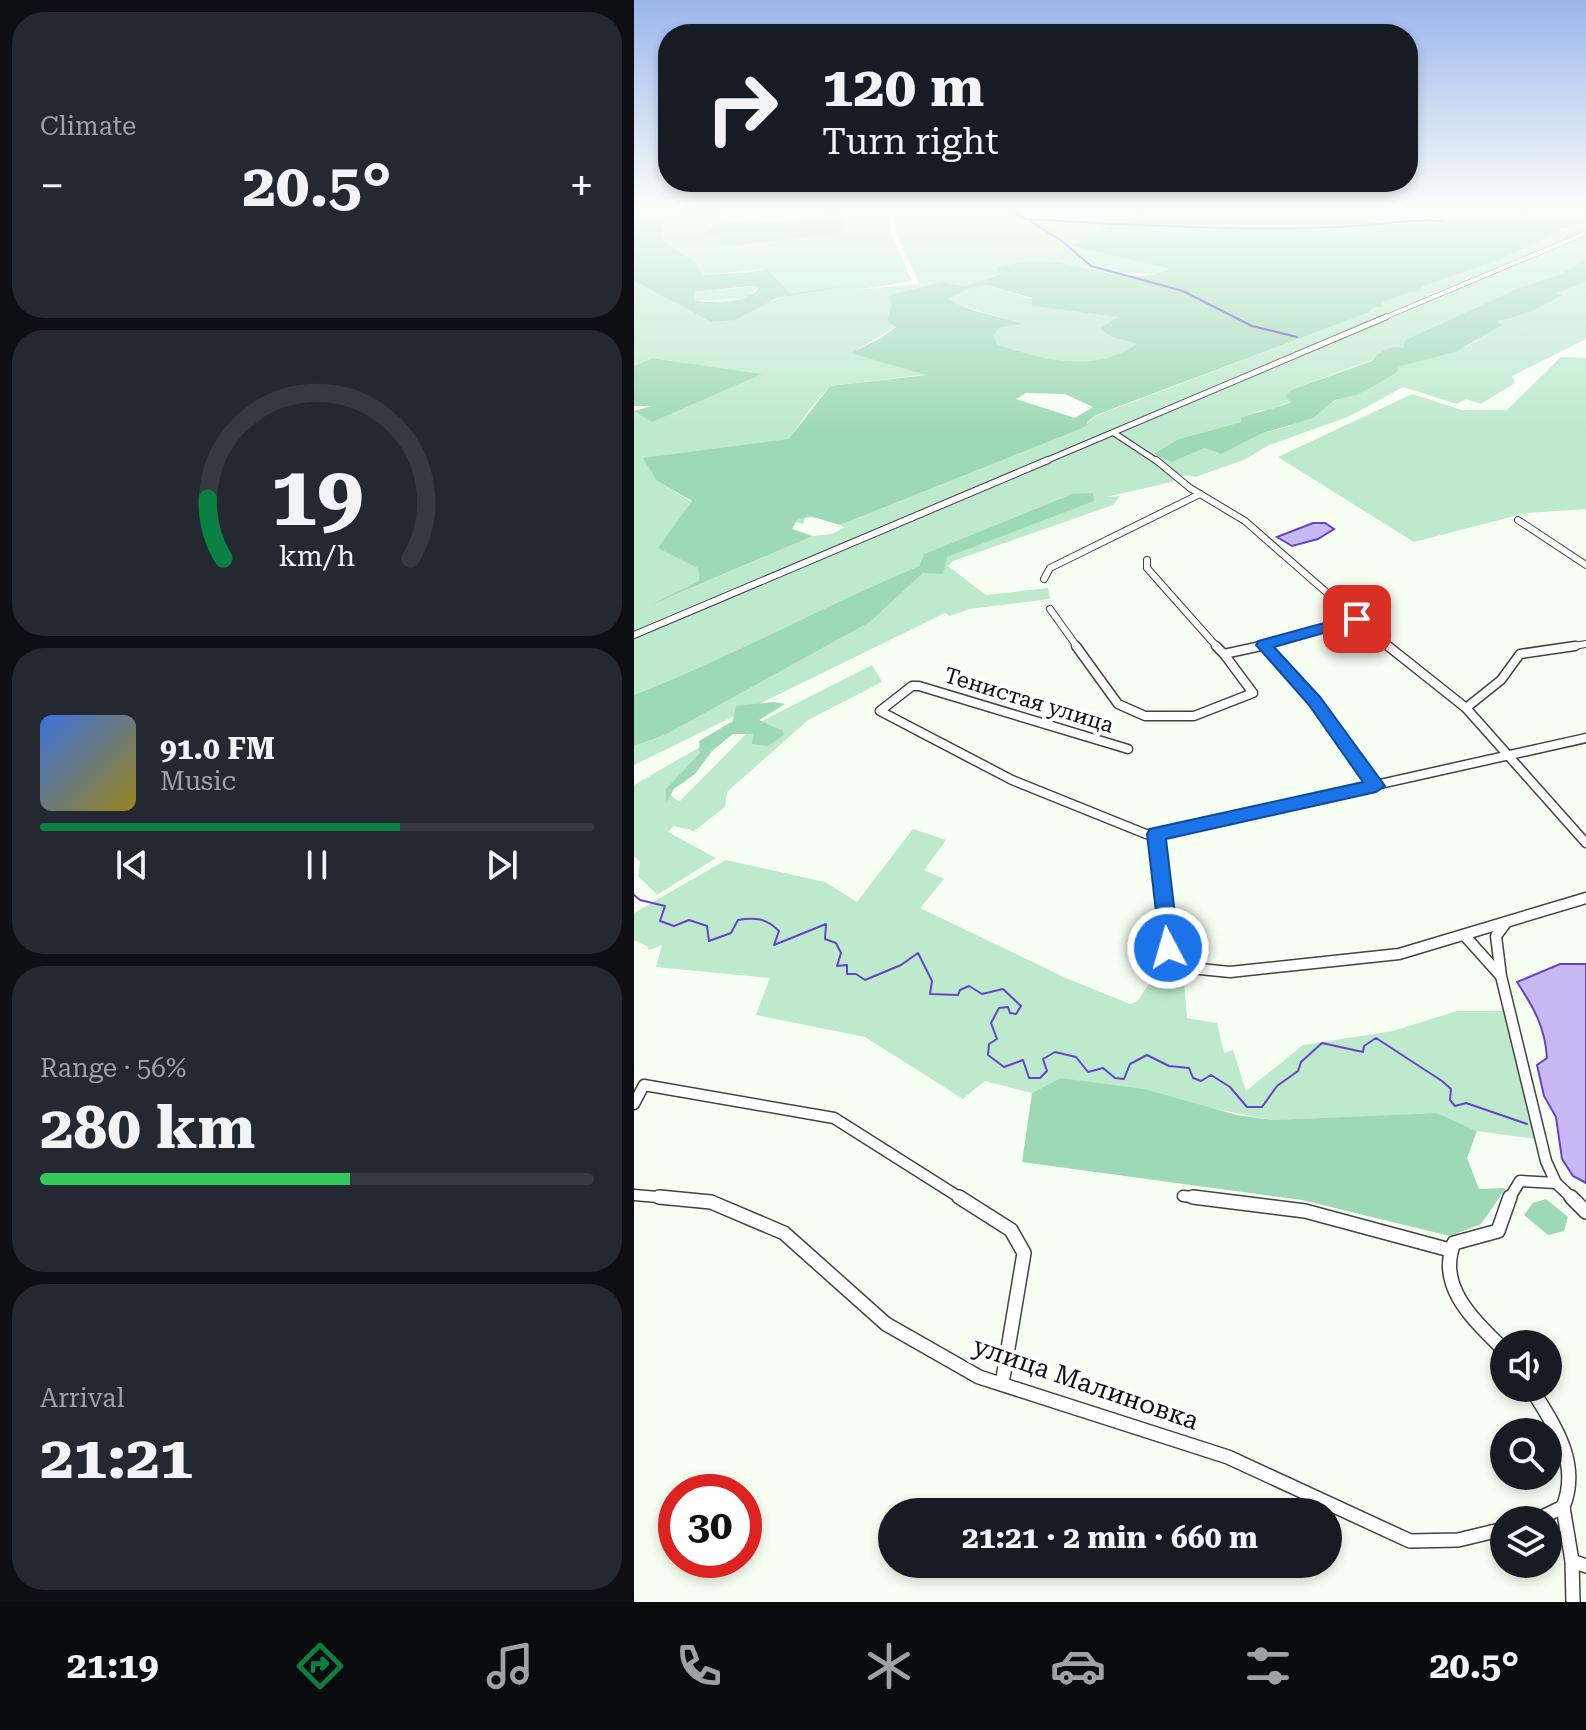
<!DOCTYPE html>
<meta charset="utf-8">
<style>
body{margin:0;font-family:"Roboto Serif",serif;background:#242831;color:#f1f3f6;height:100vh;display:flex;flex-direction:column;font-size:30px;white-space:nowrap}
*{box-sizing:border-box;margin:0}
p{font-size:26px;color:#9ea1a6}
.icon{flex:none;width:44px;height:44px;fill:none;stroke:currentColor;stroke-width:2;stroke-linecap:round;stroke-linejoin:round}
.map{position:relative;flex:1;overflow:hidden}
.side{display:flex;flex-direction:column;gap:12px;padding:12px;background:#0d0f14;width:634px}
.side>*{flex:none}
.hud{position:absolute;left:24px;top:24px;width:760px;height:168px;border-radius:32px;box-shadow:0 4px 12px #0003;background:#171b24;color:#f1f3f6;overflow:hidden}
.buttons{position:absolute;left:856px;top:1330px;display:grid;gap:16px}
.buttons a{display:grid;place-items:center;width:72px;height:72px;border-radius:50%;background:#171b24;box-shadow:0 4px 12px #0003;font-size:40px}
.speed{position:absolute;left:24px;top:1474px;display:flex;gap:16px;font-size:40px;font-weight:700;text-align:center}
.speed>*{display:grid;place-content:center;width:104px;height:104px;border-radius:50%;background:#171b24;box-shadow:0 4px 12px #0003;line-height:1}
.speed .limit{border:12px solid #d22;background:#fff;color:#111}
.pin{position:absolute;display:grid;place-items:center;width:68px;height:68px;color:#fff;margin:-34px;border-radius:16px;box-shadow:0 4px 12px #0006}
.me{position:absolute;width:88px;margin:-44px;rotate:354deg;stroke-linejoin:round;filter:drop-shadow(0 0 6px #0008)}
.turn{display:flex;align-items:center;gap:28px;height:168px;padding:0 32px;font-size:36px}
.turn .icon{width:104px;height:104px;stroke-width:2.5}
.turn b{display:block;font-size:56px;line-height:68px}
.big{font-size:60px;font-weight:700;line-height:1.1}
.side .widget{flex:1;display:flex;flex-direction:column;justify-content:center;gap:12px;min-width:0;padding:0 28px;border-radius:32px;background:#242831}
.side .dial{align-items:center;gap:0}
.dial svg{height:208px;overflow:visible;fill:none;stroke:#363941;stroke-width:7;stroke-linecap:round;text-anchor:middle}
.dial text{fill:#f1f3f6;stroke:none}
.song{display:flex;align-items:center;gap:24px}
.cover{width:96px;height:96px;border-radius:12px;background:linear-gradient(135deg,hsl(220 70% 55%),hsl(50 70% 35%))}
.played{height:8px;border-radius:4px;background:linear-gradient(90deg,#0b8043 65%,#363941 65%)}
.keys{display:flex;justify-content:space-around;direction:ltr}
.heat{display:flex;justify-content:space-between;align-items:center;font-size:44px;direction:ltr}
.charge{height:12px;border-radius:6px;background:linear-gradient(90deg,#34c759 56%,#363941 0)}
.trip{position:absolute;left:244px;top:1498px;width:464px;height:80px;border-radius:40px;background:#171b24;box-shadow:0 4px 12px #0003;font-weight:700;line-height:80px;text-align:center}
.dock{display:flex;height:128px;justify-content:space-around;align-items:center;background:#090b0e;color:#9ea1a6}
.dock .icon{width:56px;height:56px}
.dock .current{color:#0b8043}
.dock b{font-size:36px;color:#f1f3f6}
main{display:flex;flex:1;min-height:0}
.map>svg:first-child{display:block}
.green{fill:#bde9cd;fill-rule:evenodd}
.forest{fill:#9dd9b6;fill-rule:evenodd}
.water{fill:#c8b9f4;stroke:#6842c9;stroke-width:2}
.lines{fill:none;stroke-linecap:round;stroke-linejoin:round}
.stream{stroke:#6842c9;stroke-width:2}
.minor-far5-casing{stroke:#434343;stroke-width:5}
.minor-far4-casing{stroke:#434343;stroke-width:7}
.minor-far3-casing{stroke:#434343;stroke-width:8}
.minor-far2-casing{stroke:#434343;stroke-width:11}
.minor-far1-casing{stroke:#434343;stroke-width:13}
.minor-casing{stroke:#434343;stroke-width:16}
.minor-far5{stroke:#fff;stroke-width:4}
.minor-far4{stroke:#fff;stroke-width:5}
.minor-far3{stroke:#fff;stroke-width:6}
.minor-far2{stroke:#fff;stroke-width:8}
.minor-far1{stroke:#fff;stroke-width:10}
.minor{stroke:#fff;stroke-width:13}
.route{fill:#1a73e8;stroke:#114b97;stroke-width:2}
.labels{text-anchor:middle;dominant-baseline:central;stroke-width:8;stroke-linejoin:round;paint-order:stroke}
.street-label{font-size:22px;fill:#101010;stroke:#fff}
.near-street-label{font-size:26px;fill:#101010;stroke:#fff}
</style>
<main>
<section class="side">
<div class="widget"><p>Climate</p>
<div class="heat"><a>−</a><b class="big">20.5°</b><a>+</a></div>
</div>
<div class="widget dial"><svg viewBox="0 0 100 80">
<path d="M14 69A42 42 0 1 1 86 69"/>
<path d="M14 69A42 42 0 0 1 8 46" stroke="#0b8043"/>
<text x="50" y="56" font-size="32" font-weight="700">19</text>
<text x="50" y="72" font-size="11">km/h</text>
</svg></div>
<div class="widget">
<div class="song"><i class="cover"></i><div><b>91.0 FM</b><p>Music</p></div></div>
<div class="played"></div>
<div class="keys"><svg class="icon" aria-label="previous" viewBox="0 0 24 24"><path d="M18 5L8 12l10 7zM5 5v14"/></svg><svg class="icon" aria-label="pause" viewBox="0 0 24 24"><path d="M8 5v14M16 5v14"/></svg><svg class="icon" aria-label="next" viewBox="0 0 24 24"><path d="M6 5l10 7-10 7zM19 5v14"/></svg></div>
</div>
<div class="widget"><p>Range · 56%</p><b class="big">280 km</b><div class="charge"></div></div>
<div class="widget"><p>Arrival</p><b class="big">21:21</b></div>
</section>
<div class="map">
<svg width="952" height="1602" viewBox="0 0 952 1602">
<rect width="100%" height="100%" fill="#f7fff3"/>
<!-- green -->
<g class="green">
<path d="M 143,208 L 254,208 L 257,234 L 278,281 L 221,290 L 286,284 L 263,236 L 257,208 L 512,208 L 495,217 L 531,266 L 538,269 L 528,274 L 491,273 L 489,276 L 482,273 L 364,269 L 368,273 L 331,286 L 308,282 L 255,295 L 257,305 L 253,321 L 262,326 L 218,353 L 296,374 L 196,386 L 175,410 L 156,439 L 185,517 L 171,518 L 169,524 L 23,481 L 58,502 L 65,581 L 34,598 L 179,536 L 198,534 L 210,528 L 206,525 L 444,430 L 454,425 L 453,422 L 462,416 L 734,313 L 740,307 L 748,306 L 746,303 L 777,292 L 785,292 L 788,287 L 865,260 L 952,221 L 952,259 L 926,274 L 887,287 L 771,340 L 769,348 L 659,389 L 652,396 L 657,401 L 635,411 L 626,410 L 607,422 L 545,439 L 538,462 L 571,448 L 603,446 L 629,433 L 651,428 L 765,367 L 832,347 L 866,326 L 864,321 C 884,316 910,308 927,296 L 922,293 L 952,282 L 952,339 L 878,376 L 881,383 L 847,404 L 832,399 L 823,404 L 769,387 L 714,417 L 635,445 L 610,460 L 561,477 C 554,474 548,476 540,478 L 542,481 L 472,497 L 486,496 L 479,505 L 319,561 L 314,566 L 352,595 L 414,588 L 416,599 L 335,609 L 316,616 L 311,613 L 0,765 L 0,746 L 31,735 L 236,622 L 289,573 L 313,557 L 438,494 L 290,554 L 285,566 C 189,606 98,657 0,695 L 0,411 L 16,420 L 127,374 L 18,358 L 0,366 L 0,281 L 77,322 L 156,295 L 133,269 L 68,275 L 50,254 L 28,240 L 28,223 L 19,222 L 37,217 ZM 202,211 L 210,226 L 202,234 L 87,247 L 85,236 L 70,236 L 127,221 Z"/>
<path d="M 352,285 L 398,299 L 399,306 L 486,317 L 465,329 L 478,337 L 503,344 C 498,347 493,352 488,355 C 451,373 399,356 363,344 L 360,336 L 365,328 L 385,324 C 362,313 337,312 314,300 L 334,289 Z"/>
<polygon points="125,286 113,298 60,301 60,292"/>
<polygon points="927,357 952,358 952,509 892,513 780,542 644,457 778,394 828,410 873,410"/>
<polygon points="238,665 248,682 174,720 93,792 91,807 60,831 40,826 34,832 82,858 23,895 4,876 6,862 0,856 0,785 66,747 66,753 34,793 45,802 122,724"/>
<polygon points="279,829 312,840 290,870 310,879 286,908 432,978 496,1004 503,1002 521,974 544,968 556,968 550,982 553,1018 583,1023 590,1053 599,1050 612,1091 669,1045 759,1031 823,1011 873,1011 902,1139 843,1131 803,1113 638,1120 426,1078 398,1093 351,1081 329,1099 231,1037 122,1015 136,978 22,967 28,945 15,950 13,946 0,940 0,913 92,860 191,882 223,902"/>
</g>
<!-- forest -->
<g class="forest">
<path d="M 122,208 L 143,208 L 37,217 L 24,222 L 28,223 L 28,240 L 61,262 L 69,275 C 92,273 109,275 133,269 L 156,294 L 216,285 L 143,298 L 101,320 L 77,322 L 0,281 L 0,215 ZM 116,286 L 125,287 C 115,304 77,304 60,300 L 60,292 Z"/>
<path d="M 512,208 L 952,208 L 952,221 L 936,228 L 925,228 L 927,232 L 865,260 L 788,287 L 785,292 L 777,292 L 747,303 L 749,307 L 740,307 L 734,313 L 462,415 L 453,422 L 454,425 L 444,430 L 206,525 L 176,516 L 163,520 L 158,529 L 179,536 L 17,605 L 65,581 L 64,568 L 24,548 L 58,501 L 23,481 L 9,458 L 155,439 L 196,386 L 293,375 L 217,353 L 247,338 L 262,327 L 253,321 L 257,305 L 255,295 L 308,282 L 331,286 L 367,274 L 363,268 C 373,266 384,262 394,261 C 434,258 496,289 536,269 L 438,246 ZM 352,285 L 398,298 L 398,306 L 484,317 L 465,329 L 478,337 L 503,344 C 460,374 409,360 363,344 L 360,336 L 365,328 L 387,324 C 363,314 337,314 315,299 L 334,289 ZM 392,393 L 431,394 L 459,407 L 441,418 L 382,399 Z"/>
<path d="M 202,211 L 209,216 L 210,226 L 202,234 L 87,247 L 84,236 L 69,236 C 84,217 119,223 140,221 C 161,219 182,215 202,211 Z"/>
<path d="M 952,259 L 952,282 L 923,293 L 928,295 C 911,307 884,317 864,321 L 867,326 L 823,351 L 765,367 L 763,372 L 740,386 L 722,395 L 701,400 L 679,418 L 629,433 L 587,454 L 571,448 L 538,462 L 520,454 L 545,439 L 607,422 L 607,418 C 625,411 640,410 657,402 L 651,396 L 659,389 L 738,361 C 746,350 757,346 769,348 L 771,340 L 887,287 L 926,274 Z"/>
<polygon points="18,358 128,374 18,422 0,411 18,406 0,406 0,366"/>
<path d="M 459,493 L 460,501 L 313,557 L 309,574 L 289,573 L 236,622 L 31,735 L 0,746 L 0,695 C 98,657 189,606 285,566 L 290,554 L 438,494 Z"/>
<polygon points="140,702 151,704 125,720 149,731 150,735 134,746 118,744 119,734 99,734 78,751 61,774 40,789 32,802 32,789 66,753 65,741 99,721 102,706"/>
<polygon points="426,1078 510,1089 603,1115 638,1120 803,1113 843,1131 833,1158 845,1189 872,1188 847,1224 816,1236 668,1200 388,1162 398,1093"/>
<polygon points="912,1199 934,1217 930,1231 914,1235 890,1215 899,1203"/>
</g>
<!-- water -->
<g class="water">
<polygon points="679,523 691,523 700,529 684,539 658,546 643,537"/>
<path d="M 926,964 L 952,964 L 952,1183 L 939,1176 L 928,1159 L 922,1117 L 910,1096 L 903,1065 L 913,1058 C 911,1027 900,1008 883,982 Z"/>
</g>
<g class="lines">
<!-- stream -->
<g class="stream">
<polyline points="370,208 390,218"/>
<path d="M 392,219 C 496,225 601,231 705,227 C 740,226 774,218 809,221"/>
<polyline points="396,221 428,241 457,266 549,291 618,326 663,337"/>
<path d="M 0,895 L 6,900 L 31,906 L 26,921 L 40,926 L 55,920 L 73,926 L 75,941 L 97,933 L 104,920 C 121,917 132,918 145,931 L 140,945 L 192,924 L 191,939 L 202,943 L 207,953 L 203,966 L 213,965 L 213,974 L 222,974 L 231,980 L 267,965 L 284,953 L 298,981 L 296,994 L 324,995 L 326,990 L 335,986 L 348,994 L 369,989 L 387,1006 L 382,1014 L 376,1013 L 374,1007 L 365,1008 L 357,1023 L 363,1039 L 355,1044 L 354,1055 L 370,1067 L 389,1060 L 395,1078 L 406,1078 L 413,1071 L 409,1059 L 421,1052 L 442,1057 L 454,1072 L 469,1068 L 481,1078 L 490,1079 L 496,1064 L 513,1055 L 535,1066 L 555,1068 L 559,1078 L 567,1081 L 577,1075 L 596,1087 L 613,1107 L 628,1107 L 643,1086 L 664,1071 L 667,1062 L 688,1043 L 729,1052 L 730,1046 L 742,1038 L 808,1081 L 817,1089 L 816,1100 L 821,1106 L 832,1103 L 893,1124"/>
</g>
<!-- minor-far5 casing -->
<g class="minor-far5-casing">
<polyline id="minor-far5" points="747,319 952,233"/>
</g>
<!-- minor-far4 casing -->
<g class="minor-far4-casing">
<g id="minor-far4">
<polyline points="480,433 524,462"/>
<polyline points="409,462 752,317"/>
</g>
</g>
<!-- minor-far3 casing -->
<g class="minor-far3-casing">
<g id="minor-far3">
<polyline points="522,460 556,488 611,521 756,648"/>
<polyline points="884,520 952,565"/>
<polyline points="513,560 513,568 584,648"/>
<polyline points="410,579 416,568 566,494"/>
<polyline points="416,609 444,648"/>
<polyline points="0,635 414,460"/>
<polyline points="618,648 630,645"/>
<polyline points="632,648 630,645 723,619"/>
<polyline points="928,648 952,644"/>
</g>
</g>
<!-- minor-far2 casing -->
<g class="minor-far2-casing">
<g id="minor-far2">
<polyline points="442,646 484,704 511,716 560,716 619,693 590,654 627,646"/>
<polyline points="582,646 590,654"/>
<polyline points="631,646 680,701 742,786"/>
<polyline points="754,646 832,708 952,843"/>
<polyline points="832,708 867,680 886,654 941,646"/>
<polyline points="494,749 285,686 278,686 246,711 378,780 512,834 522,834 528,888"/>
<polyline points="522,834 952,738"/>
</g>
</g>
<!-- minor-far1 casing -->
<g class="minor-far1-casing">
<g id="minor-far1">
<polyline points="527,886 534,948 556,968 596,972 765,954 952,898"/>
<polyline points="871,924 862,936 867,976 912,1161 922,1183 939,1199"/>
<polyline points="831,936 865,974"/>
<polyline points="0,1104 10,1085 200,1118 328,1199"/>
<polyline points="0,1195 47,1199"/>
<polyline points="549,1196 575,1199"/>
<polyline points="875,1199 886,1181 922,1183"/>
</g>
</g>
<!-- minor casing -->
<g class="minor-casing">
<g id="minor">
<polyline points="25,1197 77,1202 150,1233 252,1324 345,1377 594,1457 776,1541 824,1540 870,1529"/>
<polyline points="325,1197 377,1230 390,1253 368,1384"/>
<polyline points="559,1197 671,1211 816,1250"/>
<polyline points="937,1197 952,1212"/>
<path d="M 870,1350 C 841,1321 802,1287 820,1243 L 864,1231 L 876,1197"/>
<path d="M 897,1388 C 920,1425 947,1463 929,1507"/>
<polyline points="929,1507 938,1561 952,1566"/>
<polyline points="902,1520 929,1507"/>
<polyline points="938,1561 939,1602"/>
</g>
</g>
<!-- minor-far5 -->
<use href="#minor-far5" class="minor-far5"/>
<!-- minor-far4 -->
<use href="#minor-far4" class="minor-far4"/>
<!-- minor-far3 -->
<use href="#minor-far3" class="minor-far3"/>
<!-- minor-far2 -->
<use href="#minor-far2" class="minor-far2"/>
<!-- minor-far1 -->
<use href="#minor-far1" class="minor-far1"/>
<!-- minor -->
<use href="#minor" class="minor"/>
</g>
<!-- sky -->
<linearGradient id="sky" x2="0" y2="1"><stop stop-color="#9bb6ed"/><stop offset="0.48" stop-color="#fbfffa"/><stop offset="1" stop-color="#fbfffa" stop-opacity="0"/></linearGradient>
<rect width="952" height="433" fill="url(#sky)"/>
<!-- route -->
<polygon class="route" points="723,614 731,619 729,622 640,647 686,697 751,786 742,792 532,839 545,948 542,955 534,957 527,955 513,834 516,829 729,782 675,705 622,645 624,641"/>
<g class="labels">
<!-- street labels -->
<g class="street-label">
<text transform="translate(395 700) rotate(17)">Тенистая улица</text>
</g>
<!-- near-street labels -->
<g class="near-street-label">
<text transform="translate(452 1383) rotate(19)">улица Малиновка</text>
</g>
</g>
</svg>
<div class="buttons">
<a><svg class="icon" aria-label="sound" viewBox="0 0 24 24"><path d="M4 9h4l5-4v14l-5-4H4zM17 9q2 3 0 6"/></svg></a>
<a><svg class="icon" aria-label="search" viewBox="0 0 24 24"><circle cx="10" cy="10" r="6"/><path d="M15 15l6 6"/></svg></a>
<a><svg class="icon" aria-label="layers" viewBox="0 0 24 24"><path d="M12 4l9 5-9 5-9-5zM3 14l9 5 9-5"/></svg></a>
</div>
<div class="speed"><div class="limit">30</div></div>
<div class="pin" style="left:723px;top:619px;background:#d93025"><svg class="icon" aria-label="arrive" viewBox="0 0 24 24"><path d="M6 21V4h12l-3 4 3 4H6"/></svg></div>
<svg class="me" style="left:534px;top:948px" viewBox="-20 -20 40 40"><circle r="17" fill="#1a73e8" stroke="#fff" stroke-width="3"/><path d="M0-11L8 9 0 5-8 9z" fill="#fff"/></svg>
<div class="trip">21:21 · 2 min · 660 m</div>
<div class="hud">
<div class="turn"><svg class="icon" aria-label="right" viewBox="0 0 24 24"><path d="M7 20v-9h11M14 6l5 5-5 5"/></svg><div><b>120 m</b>Turn right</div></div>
</div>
</div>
</main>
<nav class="dock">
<b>21:19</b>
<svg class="icon current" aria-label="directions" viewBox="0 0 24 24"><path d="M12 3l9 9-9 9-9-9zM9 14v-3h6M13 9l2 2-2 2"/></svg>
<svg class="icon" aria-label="music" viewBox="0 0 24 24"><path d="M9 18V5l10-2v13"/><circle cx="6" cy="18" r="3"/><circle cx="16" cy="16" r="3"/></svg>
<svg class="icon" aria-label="phone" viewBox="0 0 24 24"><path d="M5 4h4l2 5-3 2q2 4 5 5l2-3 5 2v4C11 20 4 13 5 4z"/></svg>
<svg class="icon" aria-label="climate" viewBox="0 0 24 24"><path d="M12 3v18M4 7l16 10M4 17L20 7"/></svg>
<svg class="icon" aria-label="car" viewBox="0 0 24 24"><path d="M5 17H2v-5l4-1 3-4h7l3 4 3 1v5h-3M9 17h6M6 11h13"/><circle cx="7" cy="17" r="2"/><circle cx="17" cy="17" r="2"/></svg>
<svg class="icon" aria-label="filters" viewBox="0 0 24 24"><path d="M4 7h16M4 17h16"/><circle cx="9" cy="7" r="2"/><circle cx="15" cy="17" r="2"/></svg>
<b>20.5°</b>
</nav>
